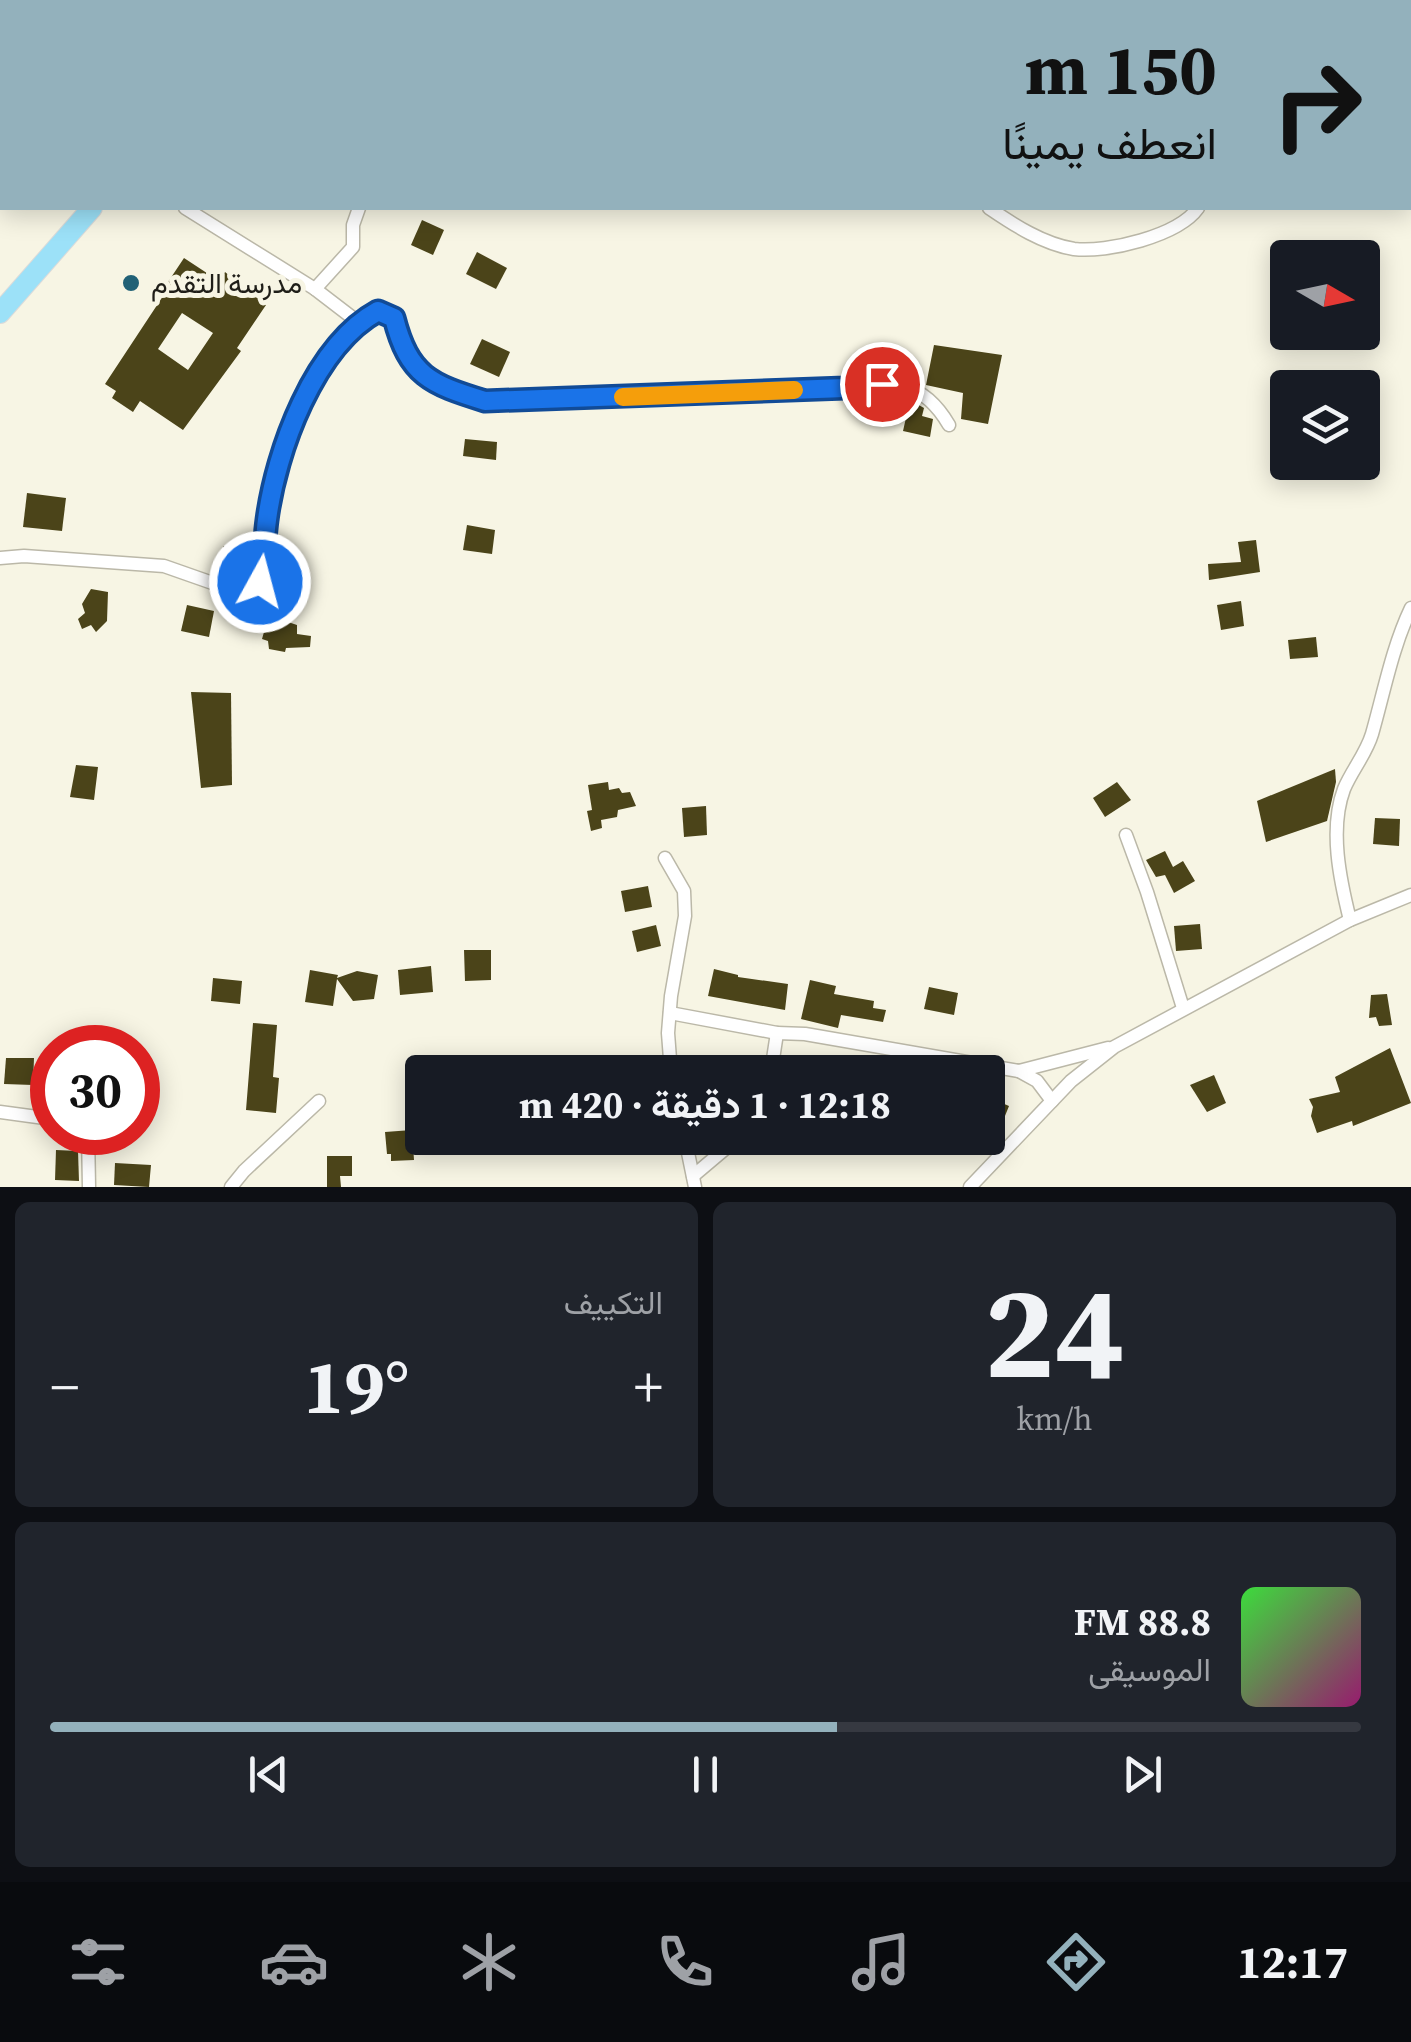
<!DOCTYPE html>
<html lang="ar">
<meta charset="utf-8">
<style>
body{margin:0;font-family:"Source Serif 4",Vazirmatn,serif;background:#20242c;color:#f1f3f6;direction:rtl;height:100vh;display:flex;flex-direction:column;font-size:38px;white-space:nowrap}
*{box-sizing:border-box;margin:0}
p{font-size:32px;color:#9ea1a6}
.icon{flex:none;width:55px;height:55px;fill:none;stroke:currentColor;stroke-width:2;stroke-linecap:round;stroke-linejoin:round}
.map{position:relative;height:1187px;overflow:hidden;direction:ltr}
.details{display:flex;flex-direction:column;gap:15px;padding:15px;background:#0d0f14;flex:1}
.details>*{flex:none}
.top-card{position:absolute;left:0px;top:0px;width:1412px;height:210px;box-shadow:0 5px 25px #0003;direction:rtl;background:#93b1bc;color:#111;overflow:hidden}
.needle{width:65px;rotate:99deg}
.tools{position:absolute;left:1270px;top:240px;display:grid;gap:20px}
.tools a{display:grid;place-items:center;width:110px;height:110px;border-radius:10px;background:#171b24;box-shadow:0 5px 25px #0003;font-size:50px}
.speed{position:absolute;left:30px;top:1025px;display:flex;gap:20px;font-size:50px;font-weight:700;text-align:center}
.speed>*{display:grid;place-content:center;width:130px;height:130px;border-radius:50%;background:#171b24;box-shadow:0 5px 25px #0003;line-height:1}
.speed .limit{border:15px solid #d22;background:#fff;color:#111}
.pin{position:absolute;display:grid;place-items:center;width:85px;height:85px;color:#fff;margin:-42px;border:5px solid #fff;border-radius:50%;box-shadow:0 2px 10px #0007}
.me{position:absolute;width:110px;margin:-55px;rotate:7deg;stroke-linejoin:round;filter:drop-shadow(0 0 8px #0008)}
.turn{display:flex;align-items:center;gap:35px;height:210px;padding:0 30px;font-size:45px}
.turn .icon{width:130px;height:130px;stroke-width:2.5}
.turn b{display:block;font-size:70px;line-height:85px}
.big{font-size:75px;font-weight:700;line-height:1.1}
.details .widget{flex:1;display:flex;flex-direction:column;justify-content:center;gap:15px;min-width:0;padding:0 35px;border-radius:15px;background:#20242c}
.details .dial{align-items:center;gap:0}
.dial b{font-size:130px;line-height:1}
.song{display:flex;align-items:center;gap:30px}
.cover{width:120px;height:120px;border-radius:15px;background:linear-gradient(135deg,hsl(120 70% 55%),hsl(320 70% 35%))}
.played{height:10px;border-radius:5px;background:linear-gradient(90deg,#93b1bc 60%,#363941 60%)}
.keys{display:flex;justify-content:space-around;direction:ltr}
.heat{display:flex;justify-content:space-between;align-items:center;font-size:55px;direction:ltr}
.details .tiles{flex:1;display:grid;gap:15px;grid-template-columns:1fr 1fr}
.widget:last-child{grid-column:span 2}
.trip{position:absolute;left:405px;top:1055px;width:600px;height:100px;border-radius:10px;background:#171b24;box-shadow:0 5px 25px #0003;font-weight:700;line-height:100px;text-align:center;direction:rtl}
.menu{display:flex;height:160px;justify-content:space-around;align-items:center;background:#090b0e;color:#9ea1a6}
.menu .icon{width:70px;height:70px}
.menu .on{color:#93b1bc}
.menu b{font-size:45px;color:#f1f3f6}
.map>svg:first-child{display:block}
.building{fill:#4b4419;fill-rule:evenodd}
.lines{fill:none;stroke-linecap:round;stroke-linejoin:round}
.street-casing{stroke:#bbb8a8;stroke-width:15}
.primary-casing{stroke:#dbdbda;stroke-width:22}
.street{stroke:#fff;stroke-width:12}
.primary{stroke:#9ce1f8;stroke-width:20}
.route-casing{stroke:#114b97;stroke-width:25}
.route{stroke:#1a73e8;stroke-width:18}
.slow{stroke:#f59e0b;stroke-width:18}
.poi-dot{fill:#216176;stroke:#f7f5e4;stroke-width:4}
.labels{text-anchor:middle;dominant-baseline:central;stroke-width:10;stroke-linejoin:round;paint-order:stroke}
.poi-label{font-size:28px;fill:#1f1e18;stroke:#f7f5e4;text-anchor:start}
</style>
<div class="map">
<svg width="1411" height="1187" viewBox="0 0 1411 1187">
<rect width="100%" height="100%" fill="#f7f5e4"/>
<!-- building -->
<g class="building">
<polygon points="422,220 444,230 433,255 411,245"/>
<polygon points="477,252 507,268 496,289 466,274"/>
<path d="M 184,258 L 219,281 L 225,272 L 266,305 L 237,348 L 241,351 L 183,430 L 140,401 L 133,412 L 112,398 L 116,391 L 105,384 L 169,287 L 166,285 ZM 182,313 L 213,333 L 188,370 L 158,349 Z"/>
<polygon points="482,339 510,352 499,377 470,364"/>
<polygon points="934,345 1002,355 988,424 961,419 963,393 926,385"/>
<polygon points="910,400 924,408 922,416 933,419 930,437 903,431"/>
<polygon points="465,439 497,442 496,460 463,456"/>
<polygon points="27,493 66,498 62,531 23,527"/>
<polygon points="467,525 495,530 492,554 463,550"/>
<polygon points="1256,540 1260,572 1209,580 1208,564 1241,562 1238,542"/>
<polygon points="223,546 254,546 251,576 223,576"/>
<polygon points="91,589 108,592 107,621 96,632 91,625 82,629 78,619 85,613 82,604"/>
<polygon points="1241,601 1244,626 1221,630 1217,605"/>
<polygon points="187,605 214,611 209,637 181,631"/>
<polygon points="268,618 290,620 288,622 297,625 297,634 311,636 310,647 286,648 285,652 269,649 268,641 262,639"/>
<polygon points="1316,637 1318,657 1290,659 1288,640"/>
<polygon points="191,692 231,693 232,785 201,788"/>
<polygon points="76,765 98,767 94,800 70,797"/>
<polygon points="1335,769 1336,782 1327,821 1266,842 1257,801"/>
<polygon points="608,782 609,790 619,788 622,793 630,792 636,806 618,810 617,817 601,820 602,828 591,831 587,811 592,810 588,785"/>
<polygon points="1117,782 1131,800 1105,817 1093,798"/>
<polygon points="706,806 707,835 684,837 682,808"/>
<polygon points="1375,818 1400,819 1399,846 1373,844"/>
<polygon points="1165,851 1173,867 1183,861 1195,881 1174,893 1165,875 1156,877 1146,860"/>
<polygon points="648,886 652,907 625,912 621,891"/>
<polygon points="1200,924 1202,949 1176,951 1174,926"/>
<polygon points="656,925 661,946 637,952 632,931"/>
<polygon points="464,950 491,950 491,980 465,981"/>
<polygon points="431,966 433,992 400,995 398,970"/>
<polygon points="714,969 738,975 738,977 788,984 785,1010 708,996"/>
<polygon points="310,970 338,975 337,978 357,971 378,975 374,999 353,1001 337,979 333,1006 305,1002"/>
<polygon points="213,978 242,981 240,1004 211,1001"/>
<polygon points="810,980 836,986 834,994 874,1001 873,1008 886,1010 883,1022 841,1015 838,1028 801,1019"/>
<polygon points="929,987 958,993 954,1015 924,1009"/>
<polygon points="1387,994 1392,1025 1379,1026 1376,1017 1369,1018 1371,995"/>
<polygon points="253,1023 277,1025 273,1077 279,1078 276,1113 246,1110"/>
<polygon points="1390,1048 1411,1103 1353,1126 1352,1121 1317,1133 1311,1116 1313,1107 1309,1099 1340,1092 1335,1077"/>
<polygon points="6,1058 34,1058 33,1085 4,1084"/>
<polygon points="1214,1075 1226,1103 1207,1112 1190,1085"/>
<polygon points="988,1097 1009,1106 996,1138 988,1135"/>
<polygon points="412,1130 414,1160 391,1161 391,1154 387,1154 385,1132"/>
<polygon points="56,1150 78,1151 79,1181 55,1180"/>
<polygon points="327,1156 352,1156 352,1176 340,1176 341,1187 327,1187"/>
<polygon points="115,1163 151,1165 149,1187 114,1185"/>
</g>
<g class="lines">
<!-- street casing -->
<g class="street-casing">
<g id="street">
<polyline points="589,2 590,0"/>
<polyline points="1316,2 1317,0"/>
<polyline points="0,52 2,52"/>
<polyline points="185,208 315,289 358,322"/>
<path d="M 989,208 C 1014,225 1043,244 1074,249 C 1107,253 1178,236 1198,208"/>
<polyline points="315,289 353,247 353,225 359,208"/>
<path d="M 0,558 L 24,556 L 164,566 L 241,593 L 260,583 C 265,562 264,541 267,520 C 276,452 314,346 378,311 L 395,318 C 409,376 430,384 485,401 L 845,388 C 894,382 922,379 949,425"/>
<polyline points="1126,835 1147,892 1183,1008"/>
<polyline points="665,858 684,891 685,916 671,996 668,1033 671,1072"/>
<path d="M 1350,920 C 1340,880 1329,829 1344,789 C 1352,770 1366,754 1372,734 C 1384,692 1392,648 1411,608"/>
<polyline points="670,1013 777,1033"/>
<polyline points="1019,1071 1108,1048"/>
<polyline points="771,1072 777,1033 805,1034 1019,1071 1037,1081 1052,1101"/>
<polyline points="0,1112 52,1119"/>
<polyline points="88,1132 89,1187"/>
<polyline points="685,1138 695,1187"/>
<polyline points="693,1176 738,1138"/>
<polyline points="231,1187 244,1171 319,1101"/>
<polyline points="970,1187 1071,1081 1114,1047 1350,920 1411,895"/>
</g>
</g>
<!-- primary casing -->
<g class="primary-casing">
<g id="primary">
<polyline points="272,2 274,0"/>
<polyline points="0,313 92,208"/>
</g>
</g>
<!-- street -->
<use href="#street" class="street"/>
<!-- primary -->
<use href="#primary" class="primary"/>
</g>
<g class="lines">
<!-- route casing -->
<g class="route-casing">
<path id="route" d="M 260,582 C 265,562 264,541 267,520 C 276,451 314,346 378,311 L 394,318 C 409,376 430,384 485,401 L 845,388 L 882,384"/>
</g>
<!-- route -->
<use href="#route" class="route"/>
<!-- slow -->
<polyline class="slow" points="623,397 794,390"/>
</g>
<!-- markers -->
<circle class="poi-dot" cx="131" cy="283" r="10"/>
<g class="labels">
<!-- poi labels -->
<g class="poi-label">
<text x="151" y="283">مدرسة التقدم</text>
</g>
</g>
</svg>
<div class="tools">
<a><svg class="needle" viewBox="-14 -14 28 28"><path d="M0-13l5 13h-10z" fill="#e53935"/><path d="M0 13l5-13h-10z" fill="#9ea1a6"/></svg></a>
<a><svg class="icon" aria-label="layers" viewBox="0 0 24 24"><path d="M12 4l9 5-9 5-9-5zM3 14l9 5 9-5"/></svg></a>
</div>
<div class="speed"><div class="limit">30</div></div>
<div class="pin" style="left:882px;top:384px;background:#d93025"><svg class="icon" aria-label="arrive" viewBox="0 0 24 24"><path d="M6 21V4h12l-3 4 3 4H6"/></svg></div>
<svg class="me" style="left:260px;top:582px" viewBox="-20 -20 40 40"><circle r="17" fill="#1a73e8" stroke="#fff" stroke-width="3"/><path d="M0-11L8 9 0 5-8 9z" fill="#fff"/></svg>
<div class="trip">12:18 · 1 دقيقة · 420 m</div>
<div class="top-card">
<div class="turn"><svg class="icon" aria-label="right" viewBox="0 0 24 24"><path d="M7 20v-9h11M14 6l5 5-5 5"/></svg><div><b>150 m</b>انعطف يمينًا</div></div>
</div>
</div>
<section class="details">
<div class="tiles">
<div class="widget dial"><b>24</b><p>km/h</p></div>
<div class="widget"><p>التكييف</p>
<div class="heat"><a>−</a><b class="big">19°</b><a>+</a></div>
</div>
<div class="widget">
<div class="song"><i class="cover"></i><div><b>88.8 FM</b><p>الموسيقى</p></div></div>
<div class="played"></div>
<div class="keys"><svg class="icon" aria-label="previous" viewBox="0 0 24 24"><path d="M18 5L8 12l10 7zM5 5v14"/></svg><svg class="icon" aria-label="pause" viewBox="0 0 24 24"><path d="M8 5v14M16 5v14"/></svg><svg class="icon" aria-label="next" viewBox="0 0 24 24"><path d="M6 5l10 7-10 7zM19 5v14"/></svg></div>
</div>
</div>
</section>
<nav class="menu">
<b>12:17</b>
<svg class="icon on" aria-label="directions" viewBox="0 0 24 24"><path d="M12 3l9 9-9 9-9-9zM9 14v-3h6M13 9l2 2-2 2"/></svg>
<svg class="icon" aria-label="music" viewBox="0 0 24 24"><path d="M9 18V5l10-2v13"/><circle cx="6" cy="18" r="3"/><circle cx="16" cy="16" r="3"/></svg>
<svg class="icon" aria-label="phone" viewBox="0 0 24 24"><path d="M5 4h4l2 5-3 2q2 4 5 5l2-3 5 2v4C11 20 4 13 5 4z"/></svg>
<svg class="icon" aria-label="climate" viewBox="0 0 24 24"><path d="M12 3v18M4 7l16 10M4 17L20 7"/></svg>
<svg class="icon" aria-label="car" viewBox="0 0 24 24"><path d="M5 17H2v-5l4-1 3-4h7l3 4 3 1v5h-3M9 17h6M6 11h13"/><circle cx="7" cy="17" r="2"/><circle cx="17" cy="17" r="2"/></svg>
<svg class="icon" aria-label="filters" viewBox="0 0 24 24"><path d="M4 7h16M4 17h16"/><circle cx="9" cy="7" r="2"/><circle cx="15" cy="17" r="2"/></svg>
</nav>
